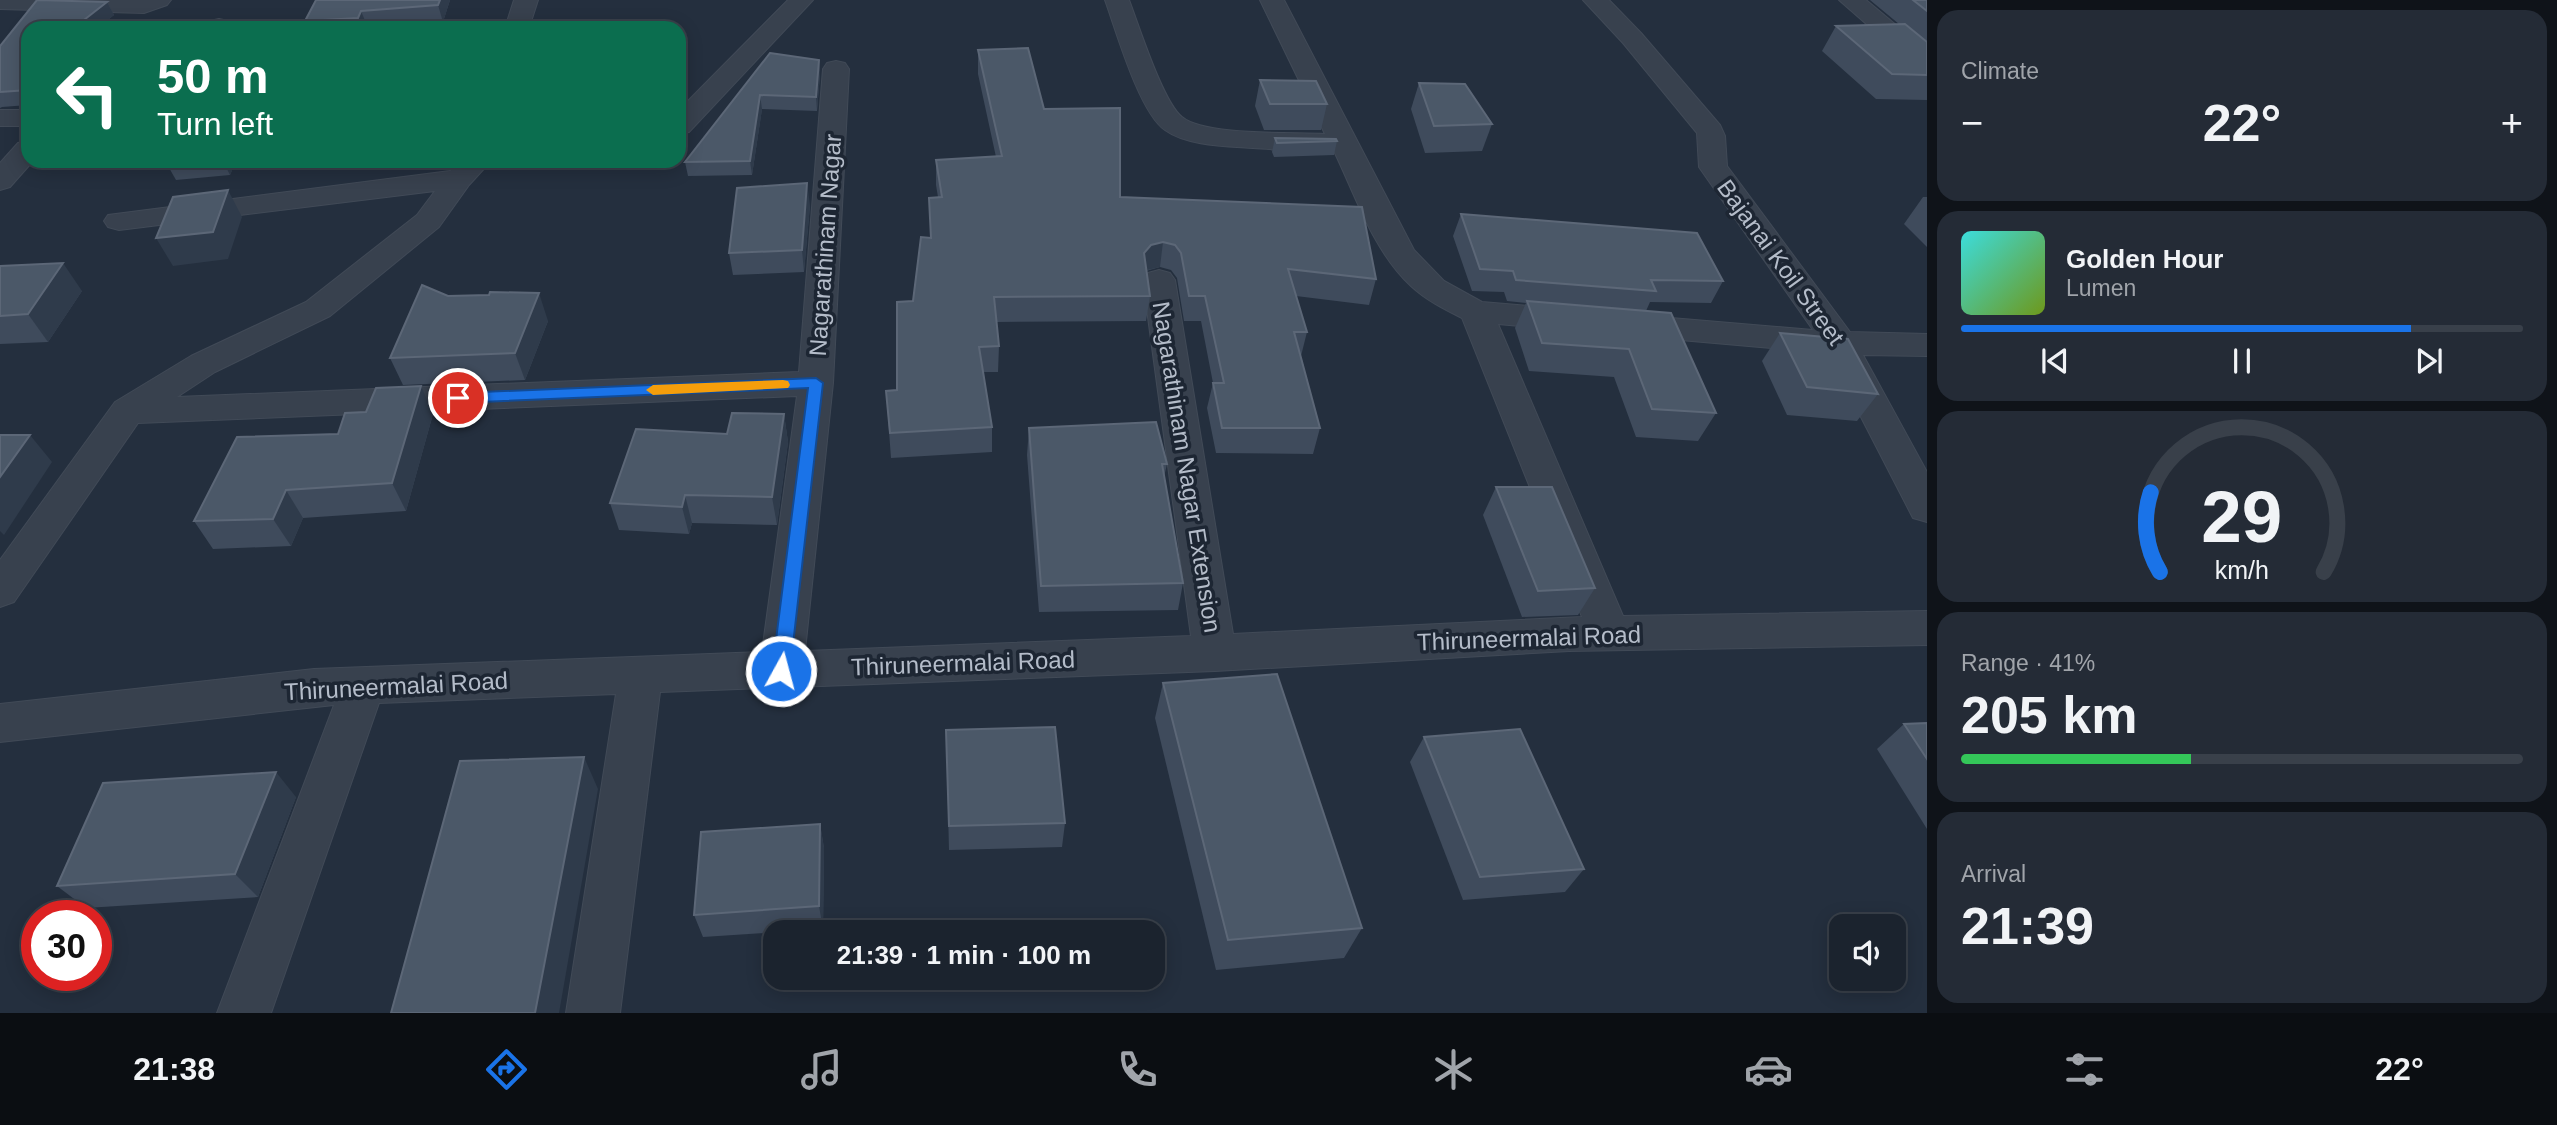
<!DOCTYPE html>
<meta charset="utf-8">
<style>
body{margin:0;font-family:Arial,sans-serif;background:#242b36;color:#f1f3f6;height:100vh;display:flex;flex-direction:column;font-size:26px;white-space:nowrap}
*{box-sizing:border-box;margin:0}
p{font-size:23px;color:#a0a4aa}
.icon{flex:none;width:38px;height:38px;fill:none;stroke:currentColor;stroke-width:2;stroke-linecap:round;stroke-linejoin:round}
.map{position:relative;flex:1;overflow:hidden}
.panel{display:flex;flex-direction:column;gap:10px;padding:10px;background:#0f1319;width:630px}
.panel>*{flex:none}
.hud{position:absolute;left:21px;top:21px;width:665px;height:147px;border-radius:21px;box-shadow:0 4px 18px #0003,0 0 0 2px #39404a;background:#0b6e4f;color:#fff;overflow:hidden}
.controls{position:absolute;left:1829px;top:914px;display:grid;gap:14px}
.controls a{display:grid;place-items:center;width:77px;height:77px;border-radius:14px;background:#1b232e;box-shadow:0 4px 18px #0003,0 0 0 2px #39404a;font-size:35px}
.speed{position:absolute;left:21px;top:900px;display:flex;gap:14px;font-size:35px;font-weight:700;text-align:center}
.speed>*{display:grid;place-content:center;width:91px;height:91px;border-radius:50%;background:#1b232e;box-shadow:0 4px 18px #0003,0 0 0 2px #39404a;line-height:1}
.speed .limit{border:10px solid #d22;background:#fff;color:#111}
.pin{position:absolute;display:grid;place-items:center;width:60px;height:60px;color:#fff;margin:-30px;border:4px solid #fff;border-radius:50%;box-shadow:0 2px 7px #0007}
.me{position:absolute;width:77px;margin:-38px;rotate:7deg;stroke-linejoin:round;filter:drop-shadow(0 0 5px #0008)}
.turn{display:flex;align-items:center;gap:24px;height:147px;padding:0 21px;font-size:32px}
.turn .icon{width:91px;height:91px;stroke-width:2.5}
.turn b{display:block;font-size:49px;line-height:60px}
.big{font-size:52px;font-weight:700;line-height:1.1}
.panel .tile{flex:1;display:flex;flex-direction:column;justify-content:center;gap:10px;min-width:0;padding:0 24px;border-radius:21px;background:#242b36}
.panel .dial{align-items:center;gap:0}
.dial svg{height:182px;overflow:visible;fill:none;stroke:#39404a;stroke-width:7;stroke-linecap:round;text-anchor:middle}
.dial text{fill:#f1f3f6;stroke:none}
.song{display:flex;align-items:center;gap:21px}
.cover{width:84px;height:84px;border-radius:10px;background:linear-gradient(135deg,hsl(180 70% 55%),hsl(80 70% 35%))}
.played{height:7px;border-radius:4px;background:linear-gradient(90deg,#1a73e8 80%,#39404a 80%)}
.keys{display:flex;justify-content:space-around;direction:ltr}
.heat{display:flex;justify-content:space-between;align-items:center;font-size:38px;direction:ltr}
.charge{height:10px;border-radius:5px;background:linear-gradient(90deg,#34c759 41%,#39404a 0)}
.trip{position:absolute;left:763px;top:920px;width:402px;height:70px;border-radius:21px;background:#1b232e;box-shadow:0 4px 18px #0003,0 0 0 2px #39404a;font-weight:700;line-height:70px;text-align:center}
.tab-bar{display:flex;height:112px;justify-content:space-around;align-items:center;background:#0b0e12;color:#a0a4aa}
.tab-bar .icon{width:49px;height:49px}
.tab-bar .on{color:#1a73e8}
.tab-bar b{font-size:32px;color:#f1f3f6}
main{display:flex;flex:1;min-height:0}
.map>svg:first-child{display:block}
.lines{fill:none;stroke-linecap:round;stroke-linejoin:round}
.minor-casing{stroke:#414a57;stroke-width:2}
.minor{fill:#38414e;fill-rule:evenodd}
.wall{fill:#3f4b5c}
.shaded-wall{fill:#2f3b4b}
.building{fill:#4b5868;stroke:#5c6777;stroke-width:2}
.route{fill:#1a73e8;stroke:#114b97;stroke-width:2}
.slow{fill:#f59e0b}
.labels{text-anchor:middle;dominant-baseline:central;stroke-width:7;stroke-linejoin:round;paint-order:stroke}
.street-label{font-size:24px;fill:#b4bcc9;stroke:#1d2633}
</style>
<main>
<div class="map">
<svg width="1927" height="1013" viewBox="0 0 1927 1013">
<rect width="100%" height="100%" fill="#242f3e"/>
<g class="lines">
<!-- minor casing -->
<g class="minor-casing">
<g id="minor">
<polygon points="0,0 171,0 167,5 144,13 0,9"/>
<polygon points="514,0 538,0 529,28 505,28"/>
<polygon points="788,0 813,0 689,132 679,134 679,110"/>
<path d="M 1105,0 L 1129,0 C 1139,26 1163,102 1182,117 C 1204,136 1294,132 1325,134 L 1260,0 L 1284,0 L 1414,250 L 1444,281 L 1482,302 L 1813,330 L 1699,167 L 1697,133 L 1623,43 L 1583,0 L 1609,0 L 1641,33 L 1720,125 L 1725,136 L 1727,166 L 1850,332 L 1927,334 L 1927,356 L 1863,355 L 1927,472 L 1927,522 L 1913,518 L 1828,353 L 1498,324 L 1623,616 L 1927,611 L 1927,645 L 1569,651 L 1215,671 L 660,692 L 620,1013 L 566,1013 L 616,694 L 379,703 L 271,1013 L 217,1013 L 334,705 L 0,742 L 0,704 L 314,669 L 762,652 L 797,396 L 138,423 L 14,602 L 0,607 L 0,560 L 115,402 L 191,356 L 306,302 L 417,215 L 435,191 L 119,230 L 108,227 L 104,221 L 108,215 L 450,171 L 461,161 L 491,161 L 469,185 L 439,227 L 330,316 L 215,372 L 177,397 L 799,372 L 823,69 L 827,63 L 836,61 L 845,63 L 849,69 L 833,383 L 805,651 L 1191,636 L 1143,280 L 1148,273 L 1159,270 L 1170,273 L 1175,280 L 1233,634 L 1582,617 L 1462,318 C 1444,309 1426,300 1411,286 C 1373,251 1355,194 1333,149 C 1309,155 1278,149 1253,148 C 1226,146 1187,146 1165,130 C 1139,112 1116,30 1105,0 Z"/>
<polygon points="1839,0 1866,0 1927,51 1927,72 1918,69"/>
<polygon points="219,19 228,21 231,28 207,28 210,21"/>
<rect x="0" y="110" width="28" height="16"/>
<polygon points="28,141 28,161 33,161 10,187 0,190 0,163 18,143"/>
</g>
</g>
<!-- minor -->
<use href="#minor" class="minor"/>
</g>
<!-- wall -->
<g class="wall">
<polygon points="37,0 107,2 114,15 101,25 156,21 160,28 28,28 28,105 2,107 0,108 0,46"/>
<polygon points="316,0 450,0 443,22 368,28 308,28 305,21"/>
<polygon points="1870,0 1927,0 1927,100 1876,99 1822,51 1836,26 1899,24"/>
<polygon points="978,50 1044,109 1120,197 1376,279 1369,305 1296,296 1307,332 1301,356 1320,428 1313,454 1216,453 1207,408 1213,383 1201,321 1184,321 1177,278 1171,270 1160,267 1146,271 1150,296 1146,321 996,322 999,346 998,372 983,372 992,427 992,452 891,458 886,391 897,390 913,301 930,238 938,197 936,185 936,160 996,157 978,74"/>
<polygon points="770,53 819,60 820,74 817,111 762,109 752,175 688,176 685,162"/>
<polygon points="1260,80 1327,104 1321,130 1264,130 1255,106"/>
<polygon points="1419,83 1492,124 1482,151 1425,153 1411,109"/>
<polygon points="1275,138 1337,141 1334,155 1274,157 1272,152"/>
<polygon points="170,161 236,161 230,175 176,180 168,166"/>
<polygon points="1923,197 1927,197 1927,247 1904,224"/>
<polygon points="810,205 804,272 733,275 729,253"/>
<polygon points="1461,214 1723,281 1711,303 1650,302 1646,311 1716,413 1698,441 1636,437 1614,377 1529,371 1515,328 1526,303 1507,301 1504,292 1472,291 1453,236"/>
<polygon points="0,267 82,291 48,342 0,344"/>
<polygon points="448,296 548,321 525,380 403,385 390,358"/>
<polygon points="1780,333 1878,394 1857,421 1787,415 1762,361"/>
<polygon points="433,414 406,511 303,518 291,546 213,549 194,521 338,434"/>
<polygon points="784,414 788,442 777,525 692,523 689,534 619,530 610,503 727,434"/>
<polygon points="1029,428 1167,464 1164,477 1183,583 1178,610 1039,612 1027,455"/>
<polygon points="1496,487 1595,588 1578,615 1522,617 1483,515"/>
<polygon points="1163,683 1362,928 1344,958 1216,970 1155,718"/>
<polygon points="1927,723 1927,829 1877,749 1904,724"/>
<polygon points="946,730 1065,823 1062,847 949,850"/>
<polygon points="1424,737 1584,869 1565,892 1463,900 1410,762"/>
<polygon points="296,797 258,897 86,908 57,886"/>
<polygon points="820,824 824,848 823,929 703,937 694,915"/>
</g>
<!-- shaded-wall -->
<g class="shaded-wall">
<polygon points="440,0 450,0 443,22 438,5"/>
<polygon points="107,2 114,15 98,28 75,27"/>
<polygon points="361,11 368,28 362,28 358,18"/>
<polygon points="156,21 160,28 153,28"/>
<polygon points="819,60 820,74 817,111 816,97"/>
<polygon points="760,95 762,109 752,175 750,161"/>
<polygon points="223,161 236,161 230,175"/>
<polygon points="807,183 810,205 804,272 802,250"/>
<polygon points="228,190 242,217 228,259 173,266 156,238"/>
<polygon points="1163,242 1160,267 1147,270 1141,278 1144,253 1151,245"/>
<polygon points="63,263 82,291 48,342 28,314"/>
<polygon points="539,293 548,321 525,380 515,353"/>
<polygon points="421,386 433,414 406,511 392,483"/>
<polygon points="784,414 788,442 777,525 772,497"/>
<polygon points="30,435 52,462 4,535 0,531 0,477"/>
<polygon points="286,490 303,518 291,546 273,519"/>
<polygon points="685,495 692,523 689,534 682,507"/>
<polygon points="584,757 598,789 559,1013 535,1013"/>
<polygon points="276,772 296,797 258,897 235,874"/>
<polygon points="820,824 824,848 823,929 819,906"/>
</g>
<!-- building -->
<g class="building">
<polygon points="37,0 107,2 75,27 156,21 153,28 28,28 28,90 0,92 0,46"/>
<polygon points="316,0 440,0 438,5 361,11 358,18 305,21"/>
<polygon points="1913,0 1927,0 1927,11"/>
<polygon points="1905,24 1927,42 1927,75 1892,74 1836,26"/>
<polygon points="1028,48 1044,109 1120,108 1120,197 1362,207 1376,279 1288,269 1307,332 1294,332 1320,428 1222,428 1213,383 1224,383 1205,296 1189,296 1181,253 1175,245 1163,242 1151,245 1144,253 1150,296 994,297 999,346 979,347 992,427 890,433 886,391 897,390 897,302 913,301 921,237 931,238 929,198 942,197 936,160 1002,156 978,50"/>
<polygon points="770,53 819,60 816,97 760,95 750,161 685,162"/>
<polygon points="1260,80 1316,81 1327,104 1270,104"/>
<polygon points="1419,83 1465,84 1492,124 1434,126"/>
<polygon points="1275,138 1336,139 1337,141 1277,143"/>
<polygon points="170,161 223,161 168,166"/>
<polygon points="807,183 802,250 729,253 737,188"/>
<polygon points="228,190 213,232 156,238 173,197"/>
<polygon points="1461,214 1697,233 1723,281 1651,280 1656,291 1516,280 1513,271 1480,269"/>
<polygon points="63,263 28,314 0,316 0,266"/>
<polygon points="422,285 448,296 489,295 490,292 539,293 515,353 390,358"/>
<polygon points="1527,301 1671,313 1716,413 1652,409 1629,349 1542,343"/>
<polygon points="1780,333 1848,339 1878,394 1807,387"/>
<polygon points="421,386 392,483 286,490 273,519 194,521 237,437 338,434 345,413 366,412 376,388"/>
<polygon points="732,413 784,414 772,497 685,495 682,507 610,503 636,429 727,434"/>
<polygon points="1156,422 1167,464 1162,464 1183,583 1041,586 1029,428"/>
<polygon points="0,435 30,435 0,477"/>
<polygon points="1496,487 1552,487 1595,588 1538,591"/>
<polygon points="1277,674 1362,928 1228,940 1163,683"/>
<polygon points="1927,723 1927,759 1904,724"/>
<polygon points="1055,727 1065,823 949,826 946,730"/>
<polygon points="1520,729 1584,869 1480,877 1424,737"/>
<polygon points="584,757 535,1013 391,1013 460,761"/>
<polygon points="276,772 235,874 57,886 103,783"/>
<polygon points="820,824 819,906 694,915 701,832"/>
</g>
<!-- route -->
<polygon class="route" points="816,378 823,383 790,671 787,676 781,678 775,676 772,671 808,388 458,403 451,398 458,393"/>
<!-- slow -->
<polygon class="slow" points="783,380 788,381 790,385 788,388 653,395 646,390 653,385"/>
<g class="labels">
<!-- street labels -->
<g class="street-label">
<text transform="translate(825 245) rotate(-86)">Nagarathinam Nagar</text>
<text transform="translate(1781 262) rotate(54)">Bajanai Koil Street</text>
<text transform="translate(1187 467) rotate(81)">Nagarathinam Nagar Extension</text>
<text transform="translate(1529 638) rotate(-2)">Thiruneermalai Road</text>
<text transform="translate(963 663) rotate(-2)">Thiruneermalai Road</text>
<text transform="translate(396 686) rotate(-3)">Thiruneermalai Road</text>
</g>
</g>
</svg>
<div class="controls">
<a><svg class="icon" aria-label="sound" viewBox="0 0 24 24"><path d="M4 9h4l5-4v14l-5-4H4zM17 9q2 3 0 6"/></svg></a>
</div>
<div class="speed"><div class="limit">30</div></div>
<div class="pin" style="left:458px;top:398px;background:#d93025"><svg class="icon" aria-label="arrive" viewBox="0 0 24 24"><path d="M6 21V4h12l-3 4 3 4H6"/></svg></div>
<svg class="me" style="left:781px;top:671px" viewBox="-20 -20 40 40"><circle r="17" fill="#1a73e8" stroke="#fff" stroke-width="3"/><path d="M0-11L8 9 0 5-8 9z" fill="#fff"/></svg>
<div class="trip">21:39 · 1 min · 100 m</div>
<div class="hud">
<div class="turn"><svg class="icon" aria-label="left" viewBox="0 0 24 24"><path d="M17 20v-9H6M10 6l-5 5 5 5"/></svg><div><b>50 m</b>Turn left</div></div>
</div>
</div>
<section class="panel">
<div class="tile"><p>Climate</p>
<div class="heat"><a>−</a><b class="big">22°</b><a>+</a></div>
</div>
<div class="tile">
<div class="song"><i class="cover"></i><div><b>Golden Hour</b><p>Lumen</p></div></div>
<div class="played"></div>
<div class="keys"><svg class="icon" aria-label="previous" viewBox="0 0 24 24"><path d="M18 5L8 12l10 7zM5 5v14"/></svg><svg class="icon" aria-label="pause" viewBox="0 0 24 24"><path d="M8 5v14M16 5v14"/></svg><svg class="icon" aria-label="next" viewBox="0 0 24 24"><path d="M6 5l10 7-10 7zM19 5v14"/></svg></div>
</div>
<div class="tile dial"><svg viewBox="0 0 100 80">
<path d="M14 69A42 42 0 1 1 86 69"/>
<path d="M14 69A42 42 0 0 1 10 34" stroke="#1a73e8"/>
<text x="50" y="56" font-size="32" font-weight="700">29</text>
<text x="50" y="72" font-size="11">km/h</text>
</svg></div>
<div class="tile"><p>Range · 41%</p><b class="big">205 km</b><div class="charge"></div></div>
<div class="tile"><p>Arrival</p><b class="big">21:39</b></div>
</section>
</main>
<nav class="tab-bar">
<b>21:38</b>
<svg class="icon on" aria-label="directions" viewBox="0 0 24 24"><path d="M12 3l9 9-9 9-9-9zM9 14v-3h6M13 9l2 2-2 2"/></svg>
<svg class="icon" aria-label="music" viewBox="0 0 24 24"><path d="M9 18V5l10-2v13"/><circle cx="6" cy="18" r="3"/><circle cx="16" cy="16" r="3"/></svg>
<svg class="icon" aria-label="phone" viewBox="0 0 24 24"><path d="M5 4h4l2 5-3 2q2 4 5 5l2-3 5 2v4C11 20 4 13 5 4z"/></svg>
<svg class="icon" aria-label="climate" viewBox="0 0 24 24"><path d="M12 3v18M4 7l16 10M4 17L20 7"/></svg>
<svg class="icon" aria-label="car" viewBox="0 0 24 24"><path d="M5 17H2v-5l4-1 3-4h7l3 4 3 1v5h-3M9 17h6M6 11h13"/><circle cx="7" cy="17" r="2"/><circle cx="17" cy="17" r="2"/></svg>
<svg class="icon" aria-label="filters" viewBox="0 0 24 24"><path d="M4 7h16M4 17h16"/><circle cx="9" cy="7" r="2"/><circle cx="15" cy="17" r="2"/></svg>
<b>22°</b>
</nav>
